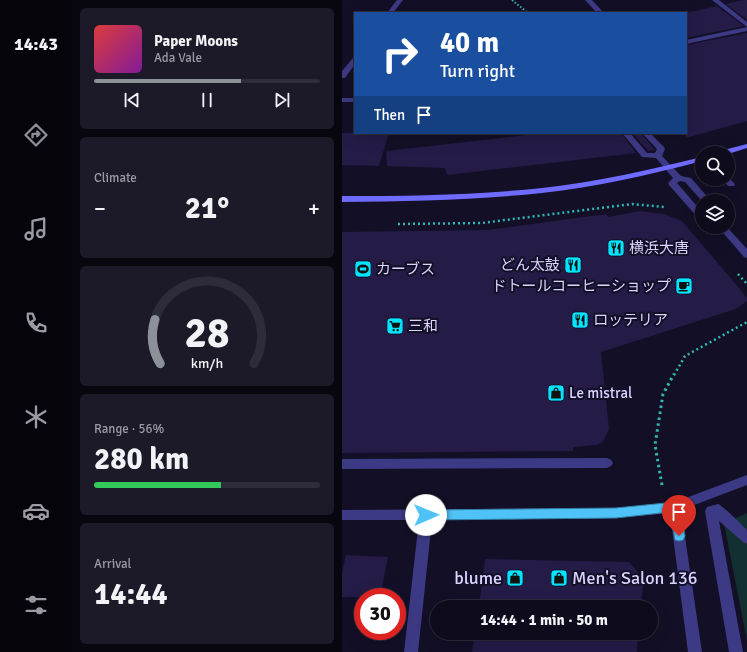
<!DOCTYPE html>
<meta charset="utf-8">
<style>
body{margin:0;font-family:Signika,"Noto Sans JP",sans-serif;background:#1c1929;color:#f1f3f6;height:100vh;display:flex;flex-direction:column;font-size:15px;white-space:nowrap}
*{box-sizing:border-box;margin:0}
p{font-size:13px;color:#9b9ba3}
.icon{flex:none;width:22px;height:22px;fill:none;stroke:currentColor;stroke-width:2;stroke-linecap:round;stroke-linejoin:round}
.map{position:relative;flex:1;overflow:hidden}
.panel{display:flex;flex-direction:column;gap:8px;padding:8px;background:#08060f;width:270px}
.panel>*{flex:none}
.guide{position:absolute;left:12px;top:12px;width:333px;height:122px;border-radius:0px;box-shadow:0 4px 16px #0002,0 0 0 1px #2e2b3b;background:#1a4fa0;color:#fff;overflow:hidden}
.controls{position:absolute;left:353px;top:146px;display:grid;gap:8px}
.controls a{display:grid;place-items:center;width:40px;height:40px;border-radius:50%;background:#0e0b1c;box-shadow:0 4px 16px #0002,0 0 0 1px #2e2b3b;font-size:20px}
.speed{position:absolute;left:12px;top:588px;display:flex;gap:8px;font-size:20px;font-weight:700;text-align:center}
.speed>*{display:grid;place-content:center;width:52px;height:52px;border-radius:50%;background:#0e0b1c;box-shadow:0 4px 16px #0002,0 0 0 1px #2e2b3b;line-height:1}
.speed .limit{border:6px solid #d22;background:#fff;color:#111}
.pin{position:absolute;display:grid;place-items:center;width:34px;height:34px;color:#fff;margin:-41px -17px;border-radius:50% 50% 50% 0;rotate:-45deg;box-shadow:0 0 4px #0007}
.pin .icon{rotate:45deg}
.me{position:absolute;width:44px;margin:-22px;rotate:89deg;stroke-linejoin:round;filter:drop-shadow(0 0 3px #0008)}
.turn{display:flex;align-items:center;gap:14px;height:84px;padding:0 20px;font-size:18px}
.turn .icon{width:52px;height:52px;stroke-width:2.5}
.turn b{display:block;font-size:28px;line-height:34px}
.then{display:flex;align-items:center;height:38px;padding:0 20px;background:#0003;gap:8px;font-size:15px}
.big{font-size:30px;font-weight:800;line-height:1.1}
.panel .widget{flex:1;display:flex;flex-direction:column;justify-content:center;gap:6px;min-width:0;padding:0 14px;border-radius:6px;background:#1c1929}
.panel .dial{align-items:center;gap:0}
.dial svg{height:104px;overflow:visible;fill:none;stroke:#2e2b3b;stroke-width:7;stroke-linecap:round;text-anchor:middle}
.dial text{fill:#f1f3f6;stroke:none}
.song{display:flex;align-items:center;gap:12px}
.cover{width:48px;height:48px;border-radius:6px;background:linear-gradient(135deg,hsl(0 70% 55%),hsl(290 70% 35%))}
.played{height:4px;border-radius:2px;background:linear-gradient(90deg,#8c9099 65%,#2e2b3b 65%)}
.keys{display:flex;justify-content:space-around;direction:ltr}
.heat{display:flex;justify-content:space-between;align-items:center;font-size:22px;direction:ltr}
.charge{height:6px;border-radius:3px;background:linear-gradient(90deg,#34c759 56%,#2e2b3b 0)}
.trip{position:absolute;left:88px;top:600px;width:228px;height:40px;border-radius:20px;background:#0e0b1c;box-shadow:0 4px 16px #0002,0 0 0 1px #2e2b3b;font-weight:800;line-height:40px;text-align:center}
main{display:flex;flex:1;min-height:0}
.tabs{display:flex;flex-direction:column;width:72px;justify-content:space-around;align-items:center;background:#06040b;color:#9b9ba3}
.tabs .icon{width:28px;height:28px}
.tabs .current{color:#8c9099}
.tabs b{font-size:18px;color:#f1f3f6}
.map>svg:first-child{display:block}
.green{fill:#12302f}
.building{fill:#241b47}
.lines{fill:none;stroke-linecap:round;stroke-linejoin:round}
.path-far2{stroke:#2fb8b0;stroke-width:2;stroke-dasharray:1.5 2;stroke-linecap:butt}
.path-far1{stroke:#2fb8b0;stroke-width:2.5;stroke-dasharray:2 3;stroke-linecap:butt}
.path{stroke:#2fb8b0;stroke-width:3;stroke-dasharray:2.5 3.5;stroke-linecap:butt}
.lane{fill:#3d3a85;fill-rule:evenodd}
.street{fill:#3d3a85;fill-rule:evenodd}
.secondary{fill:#6f6bff;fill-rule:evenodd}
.route{fill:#4fc3f7;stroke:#337fa1}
.labels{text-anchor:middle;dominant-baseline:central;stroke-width:4;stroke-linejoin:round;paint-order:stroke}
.poi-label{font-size:15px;fill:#d9d4ff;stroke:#130f26;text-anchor:start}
.near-poi-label{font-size:18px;fill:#d9d4ff;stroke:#130f26;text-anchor:end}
</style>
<main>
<nav class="tabs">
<b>14:43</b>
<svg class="icon current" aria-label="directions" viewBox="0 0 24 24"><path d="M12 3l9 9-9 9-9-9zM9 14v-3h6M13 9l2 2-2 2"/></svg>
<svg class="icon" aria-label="music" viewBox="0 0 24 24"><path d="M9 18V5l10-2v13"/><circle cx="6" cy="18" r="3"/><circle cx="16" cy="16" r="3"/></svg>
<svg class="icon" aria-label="phone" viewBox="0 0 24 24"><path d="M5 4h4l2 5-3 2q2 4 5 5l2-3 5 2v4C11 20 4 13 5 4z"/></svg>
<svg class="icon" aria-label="climate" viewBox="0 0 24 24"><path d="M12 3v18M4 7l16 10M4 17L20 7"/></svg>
<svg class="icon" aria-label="car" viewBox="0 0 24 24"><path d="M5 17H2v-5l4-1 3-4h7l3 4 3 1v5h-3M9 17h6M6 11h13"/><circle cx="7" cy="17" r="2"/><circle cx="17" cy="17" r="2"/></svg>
<svg class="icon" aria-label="filters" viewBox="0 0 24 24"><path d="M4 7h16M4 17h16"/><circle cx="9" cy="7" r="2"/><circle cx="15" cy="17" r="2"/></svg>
</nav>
<section class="panel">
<div class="widget">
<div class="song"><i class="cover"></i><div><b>Paper Moons</b><p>Ada Vale</p></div></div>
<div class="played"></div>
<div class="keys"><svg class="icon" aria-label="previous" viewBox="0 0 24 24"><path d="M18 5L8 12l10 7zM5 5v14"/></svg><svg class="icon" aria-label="pause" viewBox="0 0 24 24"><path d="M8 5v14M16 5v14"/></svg><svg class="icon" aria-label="next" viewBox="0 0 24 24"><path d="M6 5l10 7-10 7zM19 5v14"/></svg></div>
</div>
<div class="widget"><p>Climate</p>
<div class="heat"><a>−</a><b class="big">21°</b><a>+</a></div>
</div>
<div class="widget dial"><svg viewBox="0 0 100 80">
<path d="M14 69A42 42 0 1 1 86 69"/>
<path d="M14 69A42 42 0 0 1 10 35" stroke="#8c9099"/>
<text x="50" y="56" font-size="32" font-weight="700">28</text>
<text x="50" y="72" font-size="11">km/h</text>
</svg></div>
<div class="widget"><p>Range · 56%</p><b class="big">280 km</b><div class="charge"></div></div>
<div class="widget"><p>Arrival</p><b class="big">14:44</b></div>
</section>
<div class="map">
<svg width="405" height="652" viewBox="0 0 405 652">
<rect width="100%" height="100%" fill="#130f26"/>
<!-- green -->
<polygon class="green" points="405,513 405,641 382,523"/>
<!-- building -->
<g class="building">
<polygon points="401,0 405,0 405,20 384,4"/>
<polygon points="375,6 402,26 344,38 344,13"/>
<polygon points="405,33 405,121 344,138 344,45"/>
<polygon points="0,133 47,133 37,166 0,165"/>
<polygon points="203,133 279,133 294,153 105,175 103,168 45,166 44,151"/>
<polygon points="290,133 299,133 313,150 306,151"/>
<polygon points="298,211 322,214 340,221 397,288 405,298 405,301 394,309 259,352 267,429 261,442 254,445 231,447 231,451 0,453 0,232 145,230 264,214 266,217"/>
<polygon points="4,555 46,557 38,597 0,597 0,573"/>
<polygon points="143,559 287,562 302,579 299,607 137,607"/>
<polygon points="133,633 296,633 295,652 130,652"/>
</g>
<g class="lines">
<!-- path-far2 -->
<polyline class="path-far2" points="170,0 186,13"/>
<!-- path-far1 -->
<g class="path-far1">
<polyline points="56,224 140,223 290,204 322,207"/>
<polyline points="396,274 405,284"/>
<polyline points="332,375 343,356 405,322"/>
</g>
<!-- path -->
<polyline class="path" points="320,485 313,445 321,394 332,374"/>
<!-- lane -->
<polygon class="lane" points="386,177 393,184 392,186 386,186 380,179 386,179"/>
<!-- street -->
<g class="street">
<polygon points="55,0 61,0 51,13 45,13"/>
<polygon points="243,0 250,0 262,13 255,13"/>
<polygon points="370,0 377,0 405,22 405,27"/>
<polygon points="405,27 405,31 344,44 344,40"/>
<polygon points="13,57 13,64 3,78 0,78 0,71 11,58"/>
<rect x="0" y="98" width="13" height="4"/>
<polygon points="280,133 288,133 305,153 313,153 315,149 300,133 308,133 322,147 323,149 320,156 339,176 349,178 369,201 360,201 343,182 338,181 335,183 360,212 360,220 357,219 327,185 326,183 331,178 314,158 300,157"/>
<polygon points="376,227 385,227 405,249 405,258 402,257"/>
<polygon points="265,458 269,460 271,463 269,466 265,468 0,469 0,459"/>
<polygon points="405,475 405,485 339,510 360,652 346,652 328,513 274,518 90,520 76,652 62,652 77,520 0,520 0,510 274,508 333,502"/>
<path d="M 376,504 C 380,505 400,525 405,530 L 405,544 L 401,542 L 377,521 L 401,652 L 387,652 L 363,511 L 365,507 Z"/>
</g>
<!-- secondary -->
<g class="secondary">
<polygon points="405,144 405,148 386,154 377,153 378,151"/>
<path d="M 360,157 L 360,161 C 307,175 254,187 200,193 C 133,200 67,201 0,202 L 0,196 C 67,196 133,195 200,188 C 254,182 307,170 360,157 Z"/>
</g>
</g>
<!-- route -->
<polygon class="route" points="333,502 337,504 338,507 343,536 341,540 337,541 333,540 328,512 274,518 84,520 80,519 79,515 80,511 84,510 274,508"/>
<!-- icons -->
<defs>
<g id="restaurant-square" transform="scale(0.9)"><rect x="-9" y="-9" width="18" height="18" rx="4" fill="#00e5ff" stroke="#130f26"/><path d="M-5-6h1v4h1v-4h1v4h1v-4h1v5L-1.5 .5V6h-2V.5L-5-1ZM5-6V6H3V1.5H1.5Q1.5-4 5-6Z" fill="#111"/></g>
<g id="stadium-square" transform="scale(0.9)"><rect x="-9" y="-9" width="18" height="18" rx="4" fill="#00e5ff" stroke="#130f26"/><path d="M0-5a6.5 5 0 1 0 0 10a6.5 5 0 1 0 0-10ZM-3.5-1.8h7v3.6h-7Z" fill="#111"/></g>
<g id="cafe-square" transform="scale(0.9)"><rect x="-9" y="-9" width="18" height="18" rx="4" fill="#00e5ff" stroke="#130f26"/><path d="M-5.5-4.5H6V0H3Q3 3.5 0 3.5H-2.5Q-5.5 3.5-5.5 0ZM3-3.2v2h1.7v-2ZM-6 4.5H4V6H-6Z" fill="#111"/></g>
<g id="supermarket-square" transform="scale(0.9)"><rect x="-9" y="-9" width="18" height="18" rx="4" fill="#00e5ff" stroke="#130f26"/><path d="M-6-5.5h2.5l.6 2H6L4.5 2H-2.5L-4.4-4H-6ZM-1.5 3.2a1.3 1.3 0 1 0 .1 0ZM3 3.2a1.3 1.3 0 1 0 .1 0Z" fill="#111"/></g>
<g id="shop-square" transform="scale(0.9)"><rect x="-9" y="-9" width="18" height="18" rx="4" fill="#00e5ff" stroke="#130f26"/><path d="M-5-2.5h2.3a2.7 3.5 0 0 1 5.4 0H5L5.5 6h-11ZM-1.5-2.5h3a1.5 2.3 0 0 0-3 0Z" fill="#111"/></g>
</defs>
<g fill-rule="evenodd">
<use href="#restaurant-square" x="274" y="248"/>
<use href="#restaurant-square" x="231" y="265"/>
<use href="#stadium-square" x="21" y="269"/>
<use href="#cafe-square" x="342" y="286"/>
<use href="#restaurant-square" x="238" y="320"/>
<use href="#supermarket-square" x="53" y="326"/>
<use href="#shop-square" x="214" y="393"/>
<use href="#shop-square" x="173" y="578"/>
<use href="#shop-square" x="217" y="578"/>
</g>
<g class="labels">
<!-- poi labels -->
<g class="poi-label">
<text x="287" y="248">横浜大唐</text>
<text x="218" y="265" text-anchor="end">どん太鼓</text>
<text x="34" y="269">カーブス</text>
<text x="329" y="286" text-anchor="end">ドトールコーヒーショップ</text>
<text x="251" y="320">ロッテリア</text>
<text x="66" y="326">三和</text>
<text x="227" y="393">Le mistral</text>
</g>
<!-- near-poi labels -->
<g class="near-poi-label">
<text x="160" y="578">blume</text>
<text x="230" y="578" text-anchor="start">Men's Salon 136</text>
</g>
</g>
</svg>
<div class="controls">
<a><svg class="icon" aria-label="search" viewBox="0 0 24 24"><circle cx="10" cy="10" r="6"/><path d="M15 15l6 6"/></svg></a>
<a><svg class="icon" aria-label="layers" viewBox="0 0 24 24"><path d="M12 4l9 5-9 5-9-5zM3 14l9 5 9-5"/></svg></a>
</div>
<div class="speed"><div class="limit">30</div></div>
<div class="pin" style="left:337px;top:536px;background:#d93025"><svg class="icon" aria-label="arrive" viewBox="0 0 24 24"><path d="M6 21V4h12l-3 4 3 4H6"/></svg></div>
<svg class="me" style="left:84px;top:515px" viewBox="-20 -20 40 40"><circle r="19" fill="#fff"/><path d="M0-13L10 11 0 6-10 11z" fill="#4fc3f7"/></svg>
<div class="trip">14:44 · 1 min · 50 m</div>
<div class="guide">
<div class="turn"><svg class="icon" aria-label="right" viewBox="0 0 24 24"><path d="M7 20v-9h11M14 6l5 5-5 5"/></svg><div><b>40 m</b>Turn right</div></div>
<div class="then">Then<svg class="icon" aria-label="arrive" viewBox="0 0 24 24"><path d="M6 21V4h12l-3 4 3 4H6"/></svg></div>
</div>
</div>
</main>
